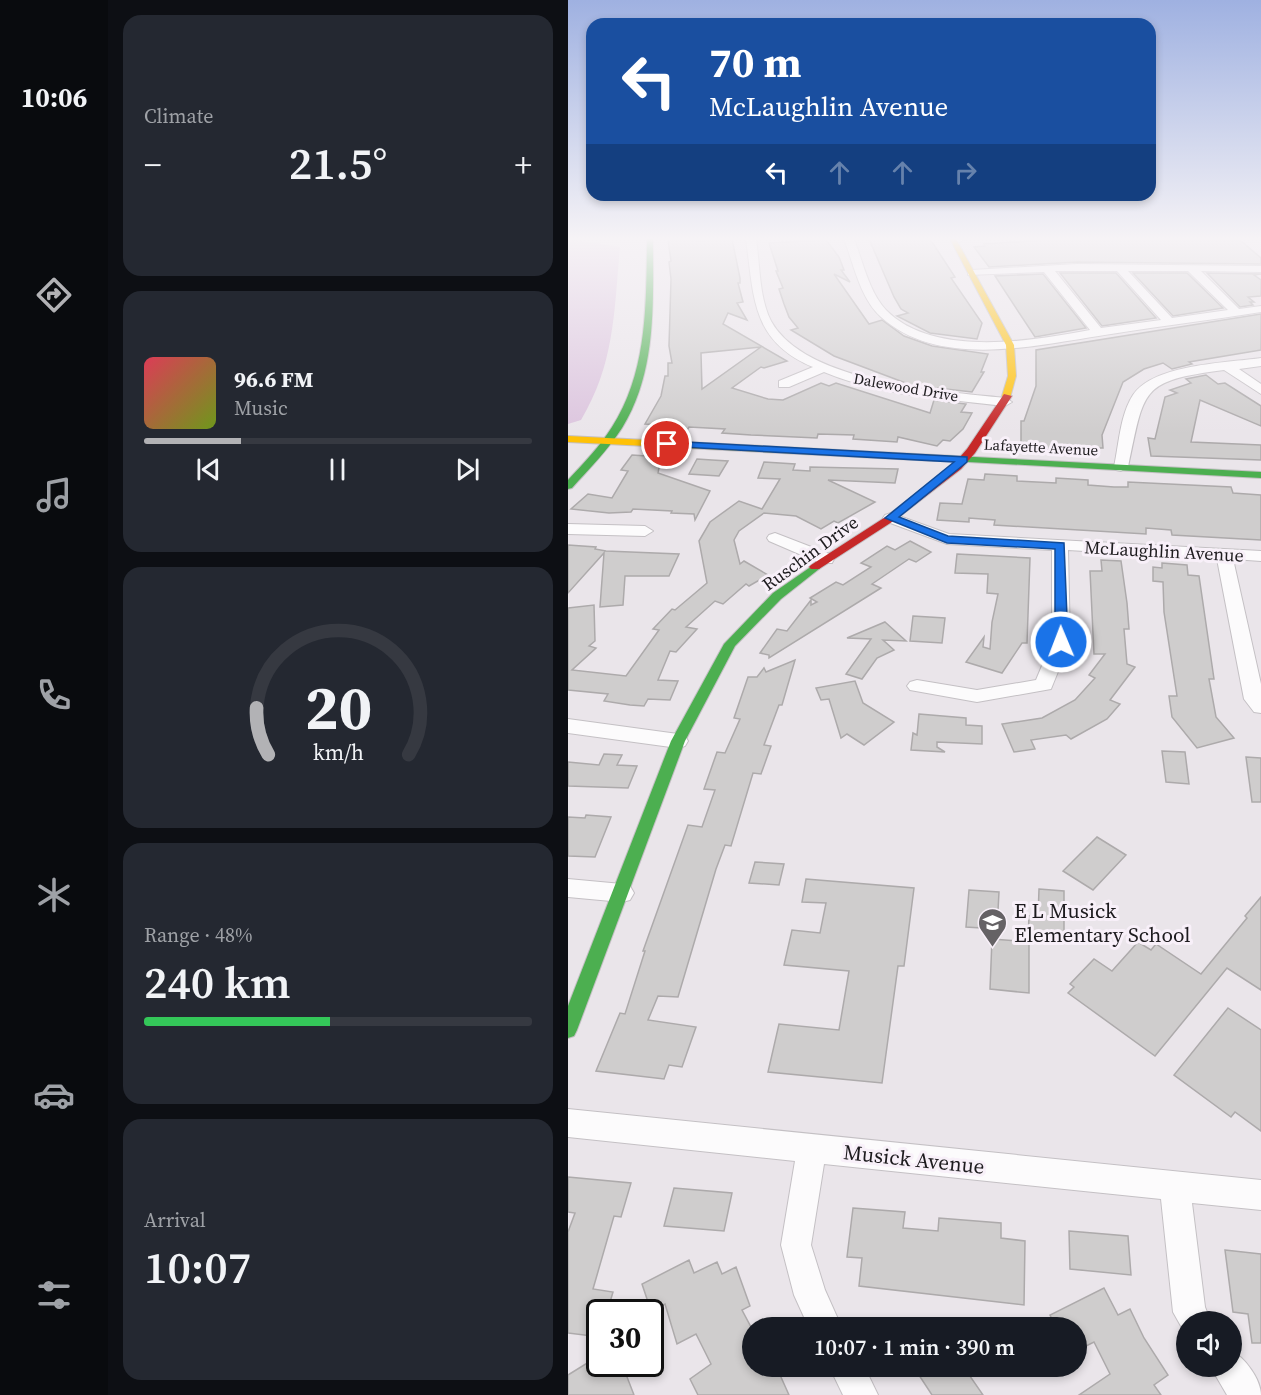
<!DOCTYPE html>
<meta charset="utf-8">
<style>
body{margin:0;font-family:"Source Serif 4",serif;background:#242831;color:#f1f3f6;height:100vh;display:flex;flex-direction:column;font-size:22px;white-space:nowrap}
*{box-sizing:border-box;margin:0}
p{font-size:20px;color:#9ea1a6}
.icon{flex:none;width:33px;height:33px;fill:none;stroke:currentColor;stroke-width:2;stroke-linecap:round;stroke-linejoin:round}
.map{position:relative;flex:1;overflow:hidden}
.details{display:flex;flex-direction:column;gap:15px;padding:15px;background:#0d0f14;width:460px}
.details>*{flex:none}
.hud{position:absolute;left:18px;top:18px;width:570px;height:183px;border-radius:18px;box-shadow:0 3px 9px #0003;background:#1a4fa0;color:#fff;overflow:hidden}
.buttons{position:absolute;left:608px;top:1311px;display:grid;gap:12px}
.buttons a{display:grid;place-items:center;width:66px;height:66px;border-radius:50%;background:#171b24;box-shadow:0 3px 9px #0003;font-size:30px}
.speed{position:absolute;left:18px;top:1299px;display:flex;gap:12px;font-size:30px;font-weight:700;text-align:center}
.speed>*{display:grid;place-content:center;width:78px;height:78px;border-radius:50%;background:#171b24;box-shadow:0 3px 9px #0003;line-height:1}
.speed .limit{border:3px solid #111;border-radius:9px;background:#fff;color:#111}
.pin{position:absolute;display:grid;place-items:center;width:51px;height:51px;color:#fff;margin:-26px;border:3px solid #fff;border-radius:50%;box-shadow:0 2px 6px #0007}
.me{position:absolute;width:66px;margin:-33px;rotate:359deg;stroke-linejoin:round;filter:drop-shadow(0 0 4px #0008)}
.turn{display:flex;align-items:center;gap:21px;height:126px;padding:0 24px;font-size:27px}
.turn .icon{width:78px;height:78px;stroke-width:2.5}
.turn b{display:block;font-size:42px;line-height:51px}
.lanes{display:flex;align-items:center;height:57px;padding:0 24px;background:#0003;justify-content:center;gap:30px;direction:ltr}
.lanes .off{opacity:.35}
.big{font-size:45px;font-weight:600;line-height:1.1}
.details .tile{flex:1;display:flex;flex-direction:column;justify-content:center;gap:9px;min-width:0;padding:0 21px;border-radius:18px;background:#242831}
.details .dial{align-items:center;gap:0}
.dial svg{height:156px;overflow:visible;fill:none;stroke:#363941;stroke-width:7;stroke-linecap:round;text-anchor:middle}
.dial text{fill:#f1f3f6;stroke:none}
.song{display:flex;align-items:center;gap:18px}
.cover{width:72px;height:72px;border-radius:9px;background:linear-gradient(135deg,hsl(350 70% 55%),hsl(80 70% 35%))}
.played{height:6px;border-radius:3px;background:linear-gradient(90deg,#b2b2b5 25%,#363941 25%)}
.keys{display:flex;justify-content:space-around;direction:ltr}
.heat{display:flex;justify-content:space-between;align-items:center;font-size:33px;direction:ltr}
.charge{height:9px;border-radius:4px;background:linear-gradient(90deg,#34c759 48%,#363941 0)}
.trip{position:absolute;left:174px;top:1317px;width:345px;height:60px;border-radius:30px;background:#171b24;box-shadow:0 3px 9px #0003;font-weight:600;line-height:60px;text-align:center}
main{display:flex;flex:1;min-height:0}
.tabs{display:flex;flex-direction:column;width:108px;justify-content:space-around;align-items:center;background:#090b0e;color:#9ea1a6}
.tabs .icon{width:42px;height:42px}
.tabs .active{color:#b2b2b5}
.tabs b{font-size:27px;color:#f1f3f6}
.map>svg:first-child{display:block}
</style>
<main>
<nav class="tabs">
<b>10:06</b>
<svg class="icon active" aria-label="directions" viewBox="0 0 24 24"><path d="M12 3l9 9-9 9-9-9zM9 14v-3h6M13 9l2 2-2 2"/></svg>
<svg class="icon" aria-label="music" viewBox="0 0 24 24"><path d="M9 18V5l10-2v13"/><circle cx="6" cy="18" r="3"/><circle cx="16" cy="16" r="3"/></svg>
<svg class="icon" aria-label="phone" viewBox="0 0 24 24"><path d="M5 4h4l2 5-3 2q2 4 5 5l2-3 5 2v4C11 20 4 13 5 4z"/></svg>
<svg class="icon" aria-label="climate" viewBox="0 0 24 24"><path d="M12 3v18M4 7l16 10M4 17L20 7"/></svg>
<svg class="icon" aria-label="car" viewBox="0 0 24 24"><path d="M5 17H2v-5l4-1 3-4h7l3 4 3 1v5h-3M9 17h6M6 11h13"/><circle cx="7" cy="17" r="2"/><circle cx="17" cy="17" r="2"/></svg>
<svg class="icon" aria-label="filters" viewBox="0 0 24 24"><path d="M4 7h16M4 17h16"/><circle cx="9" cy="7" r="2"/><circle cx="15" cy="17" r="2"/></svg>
</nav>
<section class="details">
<div class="tile"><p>Climate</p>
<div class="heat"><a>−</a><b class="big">21.5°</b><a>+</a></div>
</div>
<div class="tile">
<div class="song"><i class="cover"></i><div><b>96.6 FM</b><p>Music</p></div></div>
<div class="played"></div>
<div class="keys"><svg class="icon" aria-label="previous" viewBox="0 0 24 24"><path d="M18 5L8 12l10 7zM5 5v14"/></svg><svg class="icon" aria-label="pause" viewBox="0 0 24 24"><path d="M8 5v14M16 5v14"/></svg><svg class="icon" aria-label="next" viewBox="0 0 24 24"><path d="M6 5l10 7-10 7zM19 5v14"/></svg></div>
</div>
<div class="tile dial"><svg viewBox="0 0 100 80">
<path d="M14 69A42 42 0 1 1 86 69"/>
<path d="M14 69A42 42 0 0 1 8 45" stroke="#b2b2b5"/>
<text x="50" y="56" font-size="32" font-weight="700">20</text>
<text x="50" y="72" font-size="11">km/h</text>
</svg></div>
<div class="tile"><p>Range · 48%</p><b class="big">240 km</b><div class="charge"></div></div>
<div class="tile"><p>Arrival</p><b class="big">10:07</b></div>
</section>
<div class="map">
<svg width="693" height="1395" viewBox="0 0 693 1395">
<rect width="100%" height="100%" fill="#eae5ea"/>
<path fill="#dcc5de" d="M 1,239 L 52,247 C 46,311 47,363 13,420 L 0,424 Z"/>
<g fill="#cfcdcd" stroke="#adaaab" stroke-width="1.5" fill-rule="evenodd">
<path d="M 100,239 L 128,239 L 129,241 L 164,239 L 172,278 L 172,283 L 170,283 L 175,302 L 169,303 L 179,320 L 160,313 L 155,324 L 219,361 L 196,368 L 193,367 L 164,388 L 200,399 L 215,400 L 253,383 L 261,386 L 268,383 L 362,413 L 366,400 L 398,404 L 393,412 L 404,413 L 395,429 L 382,441 L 375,440 L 369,446 L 330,437 L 329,442 L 285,439 L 286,435 L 250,434 L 249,438 L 183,435 L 154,433 L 157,429 L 121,427 L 118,432 L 89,430 L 92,425 L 77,424 L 93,396 L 97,376 L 100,376 L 100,363 L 104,363 L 101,346 L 103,279 L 101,262 L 103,261 ZM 193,347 L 134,389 L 133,353 Z"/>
<polygon points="301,239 362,239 387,277 383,278 414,323 409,339 362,333 329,316 340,313 333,309 326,297"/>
<polygon points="494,239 672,240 693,258 693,264 509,262 421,267 406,247 417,246 416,244"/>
<polygon points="258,240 271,257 276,270 273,270 282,282 266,274 301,324 314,320 336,336 364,346 420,354 413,372 416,372 404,392 343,385 266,356 223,330 230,328 221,317 216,304 211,289 215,288 208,271 210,271 201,243"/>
<polygon points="492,273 548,273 588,318 534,326"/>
<polygon points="565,273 619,273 655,308 605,316"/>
<polygon points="639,273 693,274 686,275 693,280 693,296 680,297 686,302 682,302 685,305 672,307"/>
<polygon points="475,274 518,328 467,337 427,276"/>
<polygon points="693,314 693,350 621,362 624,364 604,369 595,363 576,369 555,382 534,435 535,448 519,448 519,452 453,449 453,421 456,421 468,386 468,350"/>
<polygon points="638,375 650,384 657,383 693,406 693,426 632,400 623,442 693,445 693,460 583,456 580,438 587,439 597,397 609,393 602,390 623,383 618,379"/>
<polygon points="64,455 93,457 90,462 92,462 90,473 142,491 127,520 126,514 103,513 104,511 65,509 63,512 41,513 3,509 20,494 44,498 60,471 53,470"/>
<polygon points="129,459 144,460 160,461 151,476 121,474"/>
<polygon points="196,462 227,464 225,470 242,471 242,467 330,469 327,483 260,480 307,502 270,523 266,521 253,529 228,516 196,513 171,531 166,540 172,564 176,561 200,575 181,586 178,584 155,604 147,601 118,627 129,629 108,652 102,651 90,680 110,681 102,700 80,699 76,706 62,705 36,701 40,694 0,690 0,608 26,605 27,641 21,646 28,648 4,670 58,676 91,630 85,629 104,609 107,610 139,583 131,541 142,522 171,501 194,509 212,479 190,478"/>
<polygon points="417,474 449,476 449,481 488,483 488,478 520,480 520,485 546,487 560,487 560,482 663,487 665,493 693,495 693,540 604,535 603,530 578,528 578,534 426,525 427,520 401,518 401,522 369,520 372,503 394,504 400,479 416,480"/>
<polygon points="342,541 363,552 348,562 341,559 304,584 313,588 201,658 201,655 192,653 209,629 219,631 243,600 243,605 249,602 242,598 268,582 275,585 303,567 293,563 319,546 327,550"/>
<polygon points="0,545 28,547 27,549 38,551 111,554 101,576 57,576 55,605 32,607 36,553 0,593"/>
<polygon points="389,554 462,558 459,643 454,643 434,673 398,662 416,637 415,647 422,649 424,622 430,594 419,593 420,574 387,573"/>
<polygon points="533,560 553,561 559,603 561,629 556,629 559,664 567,667 542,700 552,704 539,719 503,739 498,735 463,740 467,749 446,752 434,724 474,718 507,700 527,678 521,675 537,654 526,654 522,571 534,571"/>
<polygon points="594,563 619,565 620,575 631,576 646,679 641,679 648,717 666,738 629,748 604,717 601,696 609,696 596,612 595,582 585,581 585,567 594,568"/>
<polygon points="345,616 377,618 374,643 342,641"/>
<polygon points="317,622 338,641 315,640 326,650 309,658 294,679 278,674 303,639 279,638"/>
<polygon points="227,660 214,705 211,705 196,745 203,746 193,774 185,773 163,846 157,845 148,869 110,997 90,996 80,1020 128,1027 114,1067 101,1065 96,1079 28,1071 52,1013 57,1014 77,951 75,951 120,825 134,827 147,790 136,789 149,752 157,753 172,719 166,718 180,677 189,677 196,668 198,672"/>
<polygon points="287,681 295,703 326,722 296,745 279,734 273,738 261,699 253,700 248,688"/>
<polygon points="351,714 398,718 398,725 414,726 414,744 369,742 369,747 377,752 343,750 345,733 349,735"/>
<polygon points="594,751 617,752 621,784 598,782"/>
<polygon points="36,754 54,755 49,765 69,766 60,788 0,786 0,762 31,765"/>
<polygon points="678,757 693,758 693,802 684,802"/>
<polygon points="18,815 43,817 27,857 0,856 0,817 17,818"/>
<polygon points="529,837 558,855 525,890 495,871"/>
<polygon points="187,862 216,864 211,885 181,883"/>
<polygon points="238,879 346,888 336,966 330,966 314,1083 200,1072 211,1024 271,1030 281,971 216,965 224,930 252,933 258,903 234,902"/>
<polygon points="471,889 496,891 496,943 460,939 461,916 470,917"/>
<polygon points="401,890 431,892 429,929 398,927"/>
<polygon points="693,897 693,990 659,968 587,1056 500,993 506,987 502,984 526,959 544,971 570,942 583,950 588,944 633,974 679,918 677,916"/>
<polygon points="424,939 461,942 461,993 422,989"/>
<polygon points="660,1008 693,1030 693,1131 667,1112 663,1117 606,1075"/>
<polygon points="0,1177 63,1183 53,1217 46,1216 25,1289 45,1292 39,1312 32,1312 32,1337 0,1333 0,1232 7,1213 0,1212"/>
<polygon points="106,1188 164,1193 156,1231 96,1226"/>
<polygon points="285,1208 337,1212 335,1228 370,1231 371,1218 433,1223 433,1238 457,1241 456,1305 291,1286 294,1258 279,1257"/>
<polygon points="501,1231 560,1236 563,1275 502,1269"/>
<polygon points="657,1250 693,1254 693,1343 684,1343 680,1314 665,1312"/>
<polygon points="121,1260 126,1273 149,1262 154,1274 168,1267 182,1306 174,1310 184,1329 184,1366 208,1366 221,1395 130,1395 122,1379 143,1364 128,1334 109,1344 97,1304 83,1311 74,1284"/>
<polygon points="536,1288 550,1315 562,1309 576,1338 600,1375 586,1385 593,1395 511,1395 542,1374 526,1342 508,1351 508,1328 488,1328 482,1315"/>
<polygon points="32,1355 32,1364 54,1364 66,1395 0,1395 0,1375"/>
<polygon points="345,1366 395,1366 415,1395 364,1395"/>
</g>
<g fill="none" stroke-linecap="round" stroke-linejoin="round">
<defs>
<g id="street">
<path d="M 178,239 L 188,239 C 192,264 191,298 203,321 C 237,383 373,391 437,398 L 444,402 L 437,406 C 377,399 313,396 256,372 L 221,387 L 211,387 L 211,381 L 245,367 C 183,341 186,297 178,239 Z"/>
<path d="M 276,239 L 286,239 C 295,262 301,292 318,310 C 365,358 464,341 522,330 L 476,272 L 400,275 L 400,271 L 404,270 L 509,264 L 693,266 L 693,272 L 633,271 L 671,309 L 693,306 L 693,312 C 643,320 593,326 543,334 C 473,344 373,371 313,317 C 292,298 286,265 276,239 ZM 487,271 L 549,271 L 593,320 L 533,328 ZM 560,271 L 620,271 L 660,310 L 604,318 Z"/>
<polygon points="380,239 397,239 392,242"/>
<path d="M 693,358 L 693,366 L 671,369 L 693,384 L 693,394 L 656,370 C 571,381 577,389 560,467 L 553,471 L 548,470 L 546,467 C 551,444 552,415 565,395 C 586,364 658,363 693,358 Z"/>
<polygon points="323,513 381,534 693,551 693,561 665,559 693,684 693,713 686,712 676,699 649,559 500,550 502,642 483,689 409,702 342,690 339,686 342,682 349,680 409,690 468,680 484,642 484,550 379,544 317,521 315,518 317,515"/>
<polygon points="0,524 77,526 85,531 77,536 0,534"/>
<polygon points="207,533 264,555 266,559 264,563 252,563 201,541 199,538 201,535"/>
<polygon points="0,719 110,734 117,736 120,741 117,746 110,748 0,733"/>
<polygon points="0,879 54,884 62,886 66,893 62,900 54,902 0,897"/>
<polygon points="0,1109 693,1180 693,1210 624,1203 637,1307 643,1322 618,1322 618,1335 605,1312 593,1199 256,1164 243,1245 257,1290 274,1328 241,1328 226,1295 213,1245 227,1161 0,1137"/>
<path d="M 663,1351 C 677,1357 693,1380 693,1395 L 659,1395 L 642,1366 L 663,1366 Z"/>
<polygon points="261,1366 296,1366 310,1395 275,1395"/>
</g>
<g id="fast">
<path d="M 79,239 L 85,239 C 85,304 89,371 54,428 C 40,450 21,469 4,488 L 0,489 L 0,480 C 16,463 32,446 44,427 C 80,371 78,303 79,239 Z"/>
<polygon points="368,455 693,472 693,478 364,460 363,458"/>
<polygon points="247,564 251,565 253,567 251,569 213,599 167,646 117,741 9,1030 6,1036 0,1038 0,1006 103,741 156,644 205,593"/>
</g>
<g id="slow">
<polygon points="382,239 388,239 446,345 448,376 442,398 434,396 440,376 438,345"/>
<polygon points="0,436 368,455 373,458 368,461 0,442"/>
</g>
<polygon id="jam" points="436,394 444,396 407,453 393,469 327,520 251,569 243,569 241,567 243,565 319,516 385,465 399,449"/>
</defs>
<use href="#street" stroke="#c4c0c4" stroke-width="2"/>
<use href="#fast" stroke="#c4c0c4" stroke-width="2"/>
<use href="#slow" stroke="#c4c0c4" stroke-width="2"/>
<use href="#jam" stroke="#c4c0c4" stroke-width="2"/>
<use href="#street" fill="#fcfbfc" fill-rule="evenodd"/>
<use href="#fast" fill="#4caf50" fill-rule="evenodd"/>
<use href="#slow" fill="#ffc107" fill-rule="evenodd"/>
<use href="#jam" fill="#c62828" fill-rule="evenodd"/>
</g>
<linearGradient id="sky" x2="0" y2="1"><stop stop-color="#9fb1e1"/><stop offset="0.55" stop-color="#f6f3f6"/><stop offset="1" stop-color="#f6f3f6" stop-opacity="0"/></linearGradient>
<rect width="693" height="434" fill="url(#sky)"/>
<polygon fill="#1a73e8" stroke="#114b97" stroke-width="1.5" points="99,441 399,457 399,462 331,517 380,536 496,543 500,642 493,646 487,642 487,549 379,543 317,518 386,462 95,446 94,444"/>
<defs>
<symbol id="school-pin" viewBox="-11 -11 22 30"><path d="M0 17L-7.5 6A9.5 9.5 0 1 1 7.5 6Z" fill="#656265" stroke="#f8f0f9"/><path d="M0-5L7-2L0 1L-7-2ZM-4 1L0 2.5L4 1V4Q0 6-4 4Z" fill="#fff"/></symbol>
</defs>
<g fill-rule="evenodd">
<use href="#school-pin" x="408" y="906" width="33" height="45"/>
</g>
<g text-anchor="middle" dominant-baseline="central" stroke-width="6" stroke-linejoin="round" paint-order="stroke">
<g font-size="15" fill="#1d1b1e" stroke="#f8f0f9">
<text transform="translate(338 387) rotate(10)">Dalewood Drive</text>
<text transform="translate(473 447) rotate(3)">Lafayette Avenue</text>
</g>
<g font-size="18" fill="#1d1b1e" stroke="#f8f0f9">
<text transform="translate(596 551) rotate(3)">McLaughlin Avenue</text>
<text transform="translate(242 553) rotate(-36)">Ruschin Drive</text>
</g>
<g font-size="21" fill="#1d1b1e" stroke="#f8f0f9" text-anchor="start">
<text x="446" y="910">E L Musick<tspan x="446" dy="24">Elementary School</tspan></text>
</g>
<g font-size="21" fill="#1d1b1e" stroke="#f8f0f9">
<text transform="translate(346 1159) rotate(6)">Musick Avenue</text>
</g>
</g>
</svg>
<div class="buttons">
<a><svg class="icon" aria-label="sound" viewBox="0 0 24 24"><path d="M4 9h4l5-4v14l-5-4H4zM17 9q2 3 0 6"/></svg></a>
</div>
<div class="speed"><div class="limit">30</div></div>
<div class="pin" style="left:99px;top:444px;background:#d93025"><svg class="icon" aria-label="arrive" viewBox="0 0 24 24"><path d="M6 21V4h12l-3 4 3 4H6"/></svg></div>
<svg class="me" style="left:493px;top:642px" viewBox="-20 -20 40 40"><circle r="17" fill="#1a73e8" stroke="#fff" stroke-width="3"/><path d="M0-11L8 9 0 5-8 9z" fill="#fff"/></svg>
<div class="trip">10:07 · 1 min · 390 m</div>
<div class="hud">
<div class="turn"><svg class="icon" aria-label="left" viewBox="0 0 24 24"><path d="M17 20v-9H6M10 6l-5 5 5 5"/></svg><div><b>70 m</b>McLaughlin Avenue</div></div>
<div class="lanes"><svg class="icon" aria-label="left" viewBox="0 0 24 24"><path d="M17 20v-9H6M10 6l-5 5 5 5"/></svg><svg class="icon off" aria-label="ahead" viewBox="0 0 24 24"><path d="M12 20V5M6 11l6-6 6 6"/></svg><svg class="icon off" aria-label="ahead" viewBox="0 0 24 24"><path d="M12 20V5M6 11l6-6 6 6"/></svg><svg class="icon off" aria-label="right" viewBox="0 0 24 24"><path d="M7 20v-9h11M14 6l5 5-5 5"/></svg></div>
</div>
</div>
</main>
